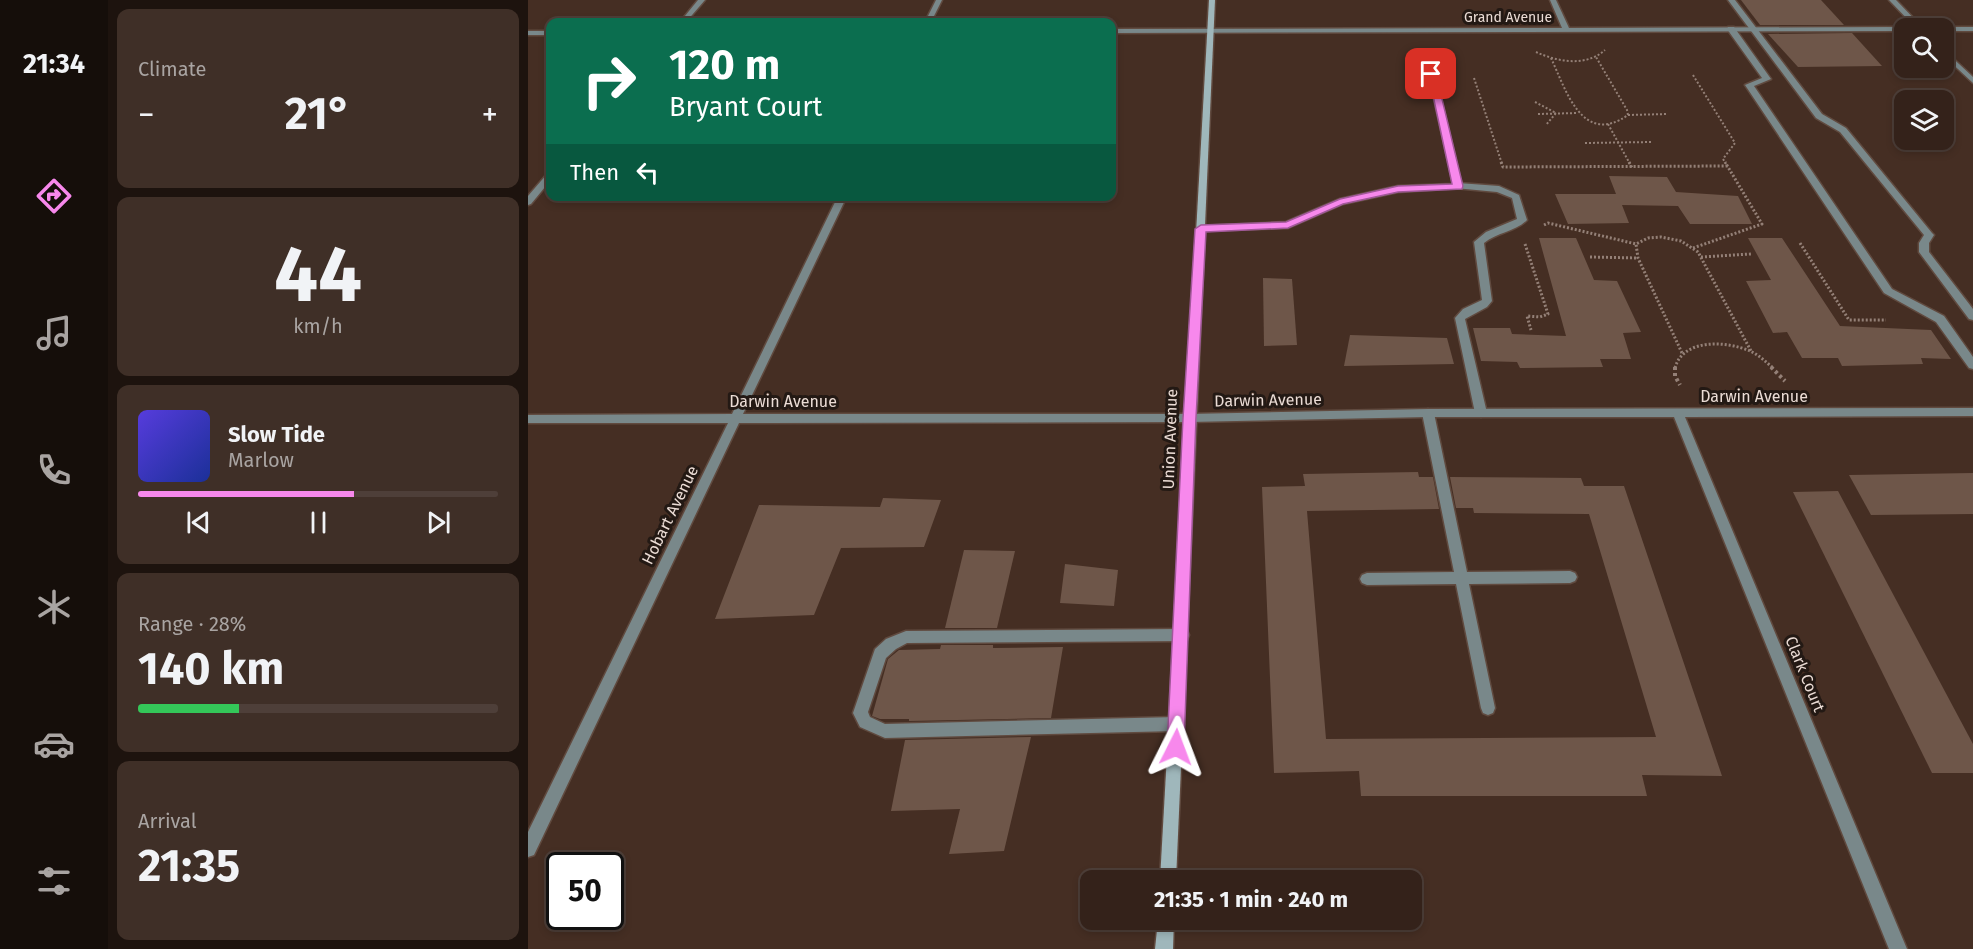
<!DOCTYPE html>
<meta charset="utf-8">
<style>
body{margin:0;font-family:"Fira Sans",sans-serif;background:#3f2f27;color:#f1f3f6;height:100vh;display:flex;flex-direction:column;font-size:22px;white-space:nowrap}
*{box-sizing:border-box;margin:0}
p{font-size:20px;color:#a9a4a2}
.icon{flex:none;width:33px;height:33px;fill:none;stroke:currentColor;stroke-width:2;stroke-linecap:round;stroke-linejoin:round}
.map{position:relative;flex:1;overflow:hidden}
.sheet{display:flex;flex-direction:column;gap:9px;padding:9px;background:#1d130e;width:420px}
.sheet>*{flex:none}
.top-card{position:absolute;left:18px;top:18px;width:570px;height:183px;border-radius:12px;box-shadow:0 3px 9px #0003,0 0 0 2px #4e3f39;background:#0b6e4f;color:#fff;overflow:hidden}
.controls{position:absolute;left:1366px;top:18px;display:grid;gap:12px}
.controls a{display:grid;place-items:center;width:60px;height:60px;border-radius:12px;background:#34221a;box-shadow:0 3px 9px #0003,0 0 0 2px #4e3f39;font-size:30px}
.speed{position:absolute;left:18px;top:852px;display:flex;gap:12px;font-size:30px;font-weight:700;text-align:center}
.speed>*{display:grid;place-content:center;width:78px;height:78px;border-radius:50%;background:#34221a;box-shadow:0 3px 9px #0003,0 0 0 2px #4e3f39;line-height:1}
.speed .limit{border:3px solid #111;border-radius:9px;background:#fff;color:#111}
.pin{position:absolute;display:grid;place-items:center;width:51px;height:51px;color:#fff;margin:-26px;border-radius:12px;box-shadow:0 3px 9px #0006}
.me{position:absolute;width:66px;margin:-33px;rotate:3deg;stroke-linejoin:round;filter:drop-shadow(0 0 4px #0008)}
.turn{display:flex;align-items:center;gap:21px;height:126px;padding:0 24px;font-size:27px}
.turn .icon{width:78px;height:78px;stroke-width:2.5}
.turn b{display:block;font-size:42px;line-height:51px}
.then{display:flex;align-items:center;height:57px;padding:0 24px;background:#0003;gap:12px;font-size:22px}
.big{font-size:45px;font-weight:700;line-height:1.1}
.sheet .card{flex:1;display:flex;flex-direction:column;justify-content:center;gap:9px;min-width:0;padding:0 21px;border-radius:12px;background:#3f2f27}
.sheet .dial{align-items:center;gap:0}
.dial b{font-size:78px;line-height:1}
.song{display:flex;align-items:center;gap:18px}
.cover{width:72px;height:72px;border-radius:9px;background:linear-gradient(135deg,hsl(250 70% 55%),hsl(230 70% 35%))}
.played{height:6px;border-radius:3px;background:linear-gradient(90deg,#f788ec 60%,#4e3f39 60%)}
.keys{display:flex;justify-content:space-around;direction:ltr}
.heat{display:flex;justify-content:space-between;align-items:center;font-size:33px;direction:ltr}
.charge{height:9px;border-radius:4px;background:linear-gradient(90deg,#34c759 28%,#4e3f39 0)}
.trip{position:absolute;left:552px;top:870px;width:342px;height:60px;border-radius:12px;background:#34221a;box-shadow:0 3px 9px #0003,0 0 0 2px #4e3f39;font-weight:700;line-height:60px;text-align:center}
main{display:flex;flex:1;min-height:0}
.menu{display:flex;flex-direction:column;width:108px;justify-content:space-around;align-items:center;background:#150e0a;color:#a9a4a2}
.menu .icon{width:42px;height:42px}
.menu .on{color:#f788ec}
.menu b{font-size:27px;color:#f1f3f6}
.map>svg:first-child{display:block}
</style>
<main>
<nav class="menu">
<b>21:34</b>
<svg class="icon on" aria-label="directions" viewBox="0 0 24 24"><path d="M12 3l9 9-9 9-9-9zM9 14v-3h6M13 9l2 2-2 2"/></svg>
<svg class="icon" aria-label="music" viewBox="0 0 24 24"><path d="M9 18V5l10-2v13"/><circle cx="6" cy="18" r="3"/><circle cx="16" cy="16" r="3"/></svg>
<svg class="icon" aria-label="phone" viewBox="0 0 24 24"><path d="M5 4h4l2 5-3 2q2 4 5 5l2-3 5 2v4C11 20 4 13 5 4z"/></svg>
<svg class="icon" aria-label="climate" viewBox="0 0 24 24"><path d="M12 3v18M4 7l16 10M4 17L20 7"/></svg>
<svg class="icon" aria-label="car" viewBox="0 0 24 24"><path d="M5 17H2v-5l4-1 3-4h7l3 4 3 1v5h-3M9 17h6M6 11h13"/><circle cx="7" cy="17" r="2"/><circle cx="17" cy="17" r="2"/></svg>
<svg class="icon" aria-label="filters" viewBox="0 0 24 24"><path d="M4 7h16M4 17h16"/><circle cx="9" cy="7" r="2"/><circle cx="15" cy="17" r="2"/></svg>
</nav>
<section class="sheet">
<div class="card"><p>Climate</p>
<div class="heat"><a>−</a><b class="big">21°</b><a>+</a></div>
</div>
<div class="card dial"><b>44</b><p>km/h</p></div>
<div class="card">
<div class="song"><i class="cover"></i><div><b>Slow Tide</b><p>Marlow</p></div></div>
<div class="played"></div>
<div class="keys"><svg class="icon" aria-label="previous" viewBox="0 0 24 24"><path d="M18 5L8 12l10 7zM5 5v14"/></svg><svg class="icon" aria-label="pause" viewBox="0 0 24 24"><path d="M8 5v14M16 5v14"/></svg><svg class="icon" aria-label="next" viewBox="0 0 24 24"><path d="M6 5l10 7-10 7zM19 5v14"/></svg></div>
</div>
<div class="card"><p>Range · 28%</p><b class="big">140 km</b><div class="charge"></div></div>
<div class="card"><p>Arrival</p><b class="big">21:35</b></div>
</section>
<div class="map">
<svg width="1445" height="949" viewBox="0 0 1445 949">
<rect width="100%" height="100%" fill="#452e23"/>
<g fill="#6e5649">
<polygon points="1213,0 1293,0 1316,25 1232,25"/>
<polygon points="1324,33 1354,66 1270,67 1240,34"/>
<polygon points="1081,176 1139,177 1148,192 1210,196 1224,224 1162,224 1150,206 1094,205 1101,223 1040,224 1027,194 1088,194"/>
<polygon points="1011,238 1048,238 1066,280 1089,281 1113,332 1095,333 1103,359 1072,359 1075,367 992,368 989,362 953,361 945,328 982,328 984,334 1038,336"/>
<polygon points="1220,238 1254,238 1312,326 1403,330 1423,359 1393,358 1395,364 1314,366 1310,358 1274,358 1259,332 1245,333 1218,281 1243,280"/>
<polygon points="735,278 764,279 769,345 736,346"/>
<polygon points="822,335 919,338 926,364 816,366"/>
<polygon points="890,472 891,477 905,477 911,509 779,511 798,739 1128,737 1061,514 946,513 945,508 928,508 922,477 1053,478 1056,486 1096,486 1194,776 1114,775 1119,796 833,796 831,771 746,773 734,487 777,486 775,474"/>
<polygon points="1445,473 1445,514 1343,515 1321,475"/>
<polygon points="1310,491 1445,744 1445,773 1404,773 1265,492"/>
<polygon points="355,498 413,500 396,547 313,548 286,615 187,619 231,505 352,507"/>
<polygon points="436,550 487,551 469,628 417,628"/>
<polygon points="537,564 590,570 586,606 532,603"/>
<polygon points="413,645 465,645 465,648 535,647 523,718 381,721 381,719 352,719 344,716 360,659 371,650 412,649"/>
<polygon points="503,737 476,851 421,854 432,809 363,811 377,740"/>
</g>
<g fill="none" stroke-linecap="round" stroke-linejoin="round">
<defs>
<g id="lane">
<polygon points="1200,0 1207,0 1294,114 1318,128 1404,233 1406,235 1401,243 1401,252 1445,309 1445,320 1441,319 1391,252 1391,243 1396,235 1312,132 1288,118"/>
<polygon points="1200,27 1206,27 1243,79 1226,86 1364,289 1416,316 1445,357 1445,369 1441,368 1408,322 1356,293 1217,85 1234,78 1199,29"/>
<path d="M 930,183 L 971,186 L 991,195 L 999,220 C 987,232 969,232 956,243 L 964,301 L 959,307 L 937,319 L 959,413 L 953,417 L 947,413 L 927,318 L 935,309 L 954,300 L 946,242 L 958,232 L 989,219 L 984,198 L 969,192 L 927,188 L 926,186 Z"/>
<polygon points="900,409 906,413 939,572 1042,571 1047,573 1049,577 1047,581 1042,583 941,584 967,708 965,713 960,715 955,713 953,708 928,584 839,585 834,583 832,579 834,575 839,573 926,572 894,413"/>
<polygon points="654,629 659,630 661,635 659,640 654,641 379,643 368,649 358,658 340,712 342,717 357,724 649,717 654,719 656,724 654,729 649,731 357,738 332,727 325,713 347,649 358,639 378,631"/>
</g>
<g id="street">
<polygon points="170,0 177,0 158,22 152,22"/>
<polygon points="408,0 414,0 403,22 397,22"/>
<polygon points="1022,0 1028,0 1041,28 1377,27 1380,28 1377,28 1377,31 584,33 584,29 1034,28"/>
<polygon points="1361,0 1368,0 1395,28 1388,28"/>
<polygon points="1416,27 1445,27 1445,31 1416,31 1416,28 1413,28"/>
<rect x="0" y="31" width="22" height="4"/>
<polygon points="1416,50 1445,77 1445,83 1416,56"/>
<polygon points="900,72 907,74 934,186 933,188 870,192 815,204 760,228 670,231 670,227 673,226 758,222 812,199 870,186 925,184"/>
<polygon points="22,173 22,181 3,204 0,205 0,196 19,174"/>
<polygon points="310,196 319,196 215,414 661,414 900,409 1445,408 1445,416 1157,417 1379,949 1361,949 1146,417 900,417 661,422 211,423 6,855 0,857 0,832 200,423 0,423 0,415 204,414"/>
</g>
<g id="secondary">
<polygon points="681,0 687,0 648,880 632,880"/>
<polygon points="630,920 646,920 645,949 627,949"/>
</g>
</defs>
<use href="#lane" stroke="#604a3f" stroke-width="3"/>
<use href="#street" stroke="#604a3f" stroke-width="3"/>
<use href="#secondary" stroke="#604a3f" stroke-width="3"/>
<g stroke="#948077" stroke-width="2" stroke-dasharray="2 2" stroke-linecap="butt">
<path d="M 1008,52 C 1030,62 1058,67 1077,50"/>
<path d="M 1023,58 C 1038,90 1054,147 1100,115 L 1099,110 L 1068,57"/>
<polyline points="1165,75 1207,143 1195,159 1198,164"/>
<polyline points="946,78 974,164"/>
<polyline points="1007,102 1028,113 1018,125"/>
<polyline points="1010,114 1049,113"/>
<polyline points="1100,115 1140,114"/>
<polyline points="1080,124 1102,164"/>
<polyline points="1057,143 1124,142"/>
</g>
<g stroke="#948077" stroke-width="3" stroke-dasharray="2 2" stroke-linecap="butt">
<polyline points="973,162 975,167 1200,166"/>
<polyline points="1101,162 1104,168"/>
<polyline points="1016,225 1020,223 1108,244"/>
<polyline points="1272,243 1321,320 1358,320"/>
<polyline points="997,244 1020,314 1012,317 999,316 1003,330"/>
<polyline points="1165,248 1234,224 1197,162"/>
<polyline points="1062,257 1110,258"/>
<polyline points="1173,257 1223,254"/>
<polyline points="1154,353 1110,258 1108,244 1120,238 1133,237 1153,241 1170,252 1223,351"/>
<path d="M 1147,368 C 1155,338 1199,341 1222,351 C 1231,355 1238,362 1245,368"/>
</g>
<g stroke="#948077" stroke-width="4" stroke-dasharray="3 3" stroke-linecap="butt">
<polyline points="1147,367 1147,376 1152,385"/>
<polyline points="1243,367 1257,381"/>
</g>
<use href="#lane" fill="#79888a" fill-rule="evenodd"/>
<use href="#street" fill="#79888a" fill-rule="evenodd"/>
<use href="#secondary" fill="#9fb7bb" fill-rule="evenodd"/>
</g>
<polygon fill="#f788ec" stroke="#a15899" stroke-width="1.5" points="900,72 908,74 935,186 934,189 870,192 815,204 760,228 678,232 668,418 656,747 654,753 648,755 642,753 639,747 655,418 667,229 673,225 758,222 812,199 870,186 924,184"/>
<g text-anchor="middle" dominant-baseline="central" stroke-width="6" stroke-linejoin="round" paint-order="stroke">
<g font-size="14" fill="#ebdcd5" stroke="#231914">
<text x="980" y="17">Grand Avenue</text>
</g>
<g font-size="16" fill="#ebdcd5" stroke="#231914">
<text x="1226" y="396">Darwin Avenue</text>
<text transform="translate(740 400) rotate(-1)">Darwin Avenue</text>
<text x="255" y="401">Darwin Avenue</text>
<text transform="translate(642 439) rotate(-88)">Union Avenue</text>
<text transform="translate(142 515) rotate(-64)">Hobart Avenue</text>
<text transform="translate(1277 674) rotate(68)">Clark Court</text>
</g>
</g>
</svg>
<div class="controls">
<a><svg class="icon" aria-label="search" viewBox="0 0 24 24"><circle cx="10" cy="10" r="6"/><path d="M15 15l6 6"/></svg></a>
<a><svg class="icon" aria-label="layers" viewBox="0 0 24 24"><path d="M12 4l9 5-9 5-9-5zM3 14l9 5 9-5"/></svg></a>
</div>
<div class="speed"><div class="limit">50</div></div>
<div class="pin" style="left:903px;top:74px;background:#d93025"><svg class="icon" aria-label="arrive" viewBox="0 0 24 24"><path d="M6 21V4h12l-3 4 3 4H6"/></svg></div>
<svg class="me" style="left:648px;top:747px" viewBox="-20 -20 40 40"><path d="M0-17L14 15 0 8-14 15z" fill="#f788ec" stroke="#fff" stroke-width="4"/></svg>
<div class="trip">21:35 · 1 min · 240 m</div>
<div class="top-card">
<div class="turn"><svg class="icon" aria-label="right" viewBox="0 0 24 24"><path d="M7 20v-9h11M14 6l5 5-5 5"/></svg><div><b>120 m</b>Bryant Court</div></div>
<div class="then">Then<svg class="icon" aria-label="left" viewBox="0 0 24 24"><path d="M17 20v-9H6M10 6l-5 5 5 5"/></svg></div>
</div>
</div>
</main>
